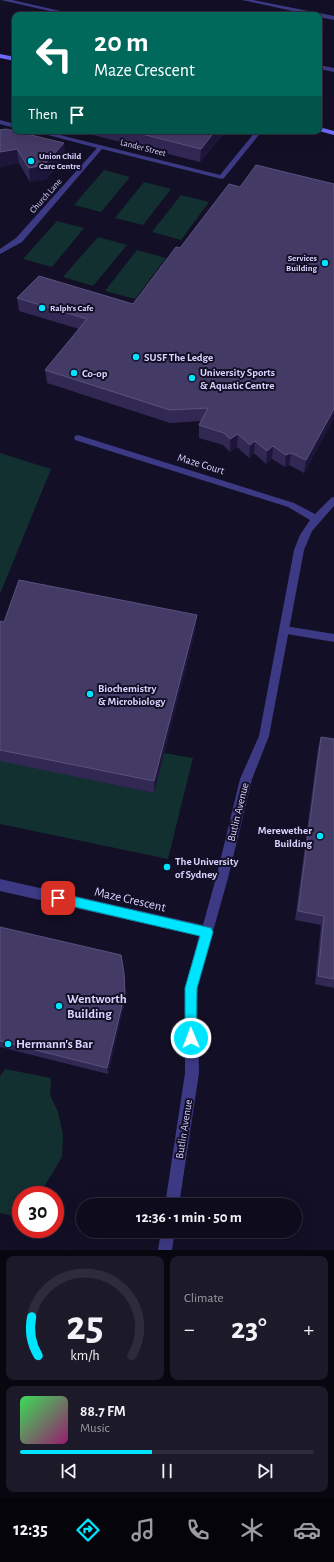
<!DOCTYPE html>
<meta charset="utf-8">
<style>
body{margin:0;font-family:"Alegreya Sans",sans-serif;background:#1c1929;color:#f1f3f6;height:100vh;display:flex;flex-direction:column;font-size:15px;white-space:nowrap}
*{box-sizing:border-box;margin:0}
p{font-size:13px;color:#9b9ba3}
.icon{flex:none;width:22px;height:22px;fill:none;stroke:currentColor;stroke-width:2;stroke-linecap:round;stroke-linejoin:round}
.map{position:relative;height:1250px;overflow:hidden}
.details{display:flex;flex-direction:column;gap:6px;padding:6px;background:#08060f;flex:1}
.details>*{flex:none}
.top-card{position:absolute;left:12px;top:12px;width:310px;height:122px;border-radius:8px;box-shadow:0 4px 16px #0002,0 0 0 1px #2e2b3b;background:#00695c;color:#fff;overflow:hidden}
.speed{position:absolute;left:12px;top:1186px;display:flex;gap:8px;font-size:20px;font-weight:700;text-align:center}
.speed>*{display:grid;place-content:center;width:52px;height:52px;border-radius:50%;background:#0e0b1c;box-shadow:0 4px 16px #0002,0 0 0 1px #2e2b3b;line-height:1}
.speed .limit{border:6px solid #d22;background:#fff;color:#111}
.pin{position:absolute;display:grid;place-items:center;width:34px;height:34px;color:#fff;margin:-17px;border-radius:8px;box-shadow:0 2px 6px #0006}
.me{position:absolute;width:44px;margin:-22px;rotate:359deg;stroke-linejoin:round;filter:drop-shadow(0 0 3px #0008)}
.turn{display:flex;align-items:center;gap:14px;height:84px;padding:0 16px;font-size:18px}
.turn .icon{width:52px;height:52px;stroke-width:2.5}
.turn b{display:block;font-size:28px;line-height:34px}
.then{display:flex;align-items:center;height:38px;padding:0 16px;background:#0003;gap:8px;font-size:15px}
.big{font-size:30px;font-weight:600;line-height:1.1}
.details .tile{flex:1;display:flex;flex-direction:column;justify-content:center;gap:6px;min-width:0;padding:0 14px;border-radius:8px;background:#1c1929}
.details .dial{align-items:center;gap:0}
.dial svg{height:104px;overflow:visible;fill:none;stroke:#2e2b3b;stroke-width:7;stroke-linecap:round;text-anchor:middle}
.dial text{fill:#f1f3f6;stroke:none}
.song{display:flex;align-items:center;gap:12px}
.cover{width:48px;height:48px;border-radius:6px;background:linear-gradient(135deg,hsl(130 70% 55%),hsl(320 70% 35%))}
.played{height:4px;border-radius:2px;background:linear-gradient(90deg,#00e5ff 45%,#2e2b3b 45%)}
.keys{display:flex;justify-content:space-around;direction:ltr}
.heat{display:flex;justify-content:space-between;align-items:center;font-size:22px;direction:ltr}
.details .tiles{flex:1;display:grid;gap:6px;grid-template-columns:1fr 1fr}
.tile:last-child{grid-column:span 2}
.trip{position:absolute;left:76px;top:1198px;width:226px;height:40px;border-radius:20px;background:#0e0b1c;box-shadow:0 4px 16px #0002,0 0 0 1px #2e2b3b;font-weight:600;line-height:40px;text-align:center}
.tabs{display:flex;height:64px;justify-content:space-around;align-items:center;background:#06040b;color:#9b9ba3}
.tabs .icon{width:28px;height:28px}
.tabs .selected{color:#00e5ff}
.tabs b{font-size:18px;color:#f1f3f6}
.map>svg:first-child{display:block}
</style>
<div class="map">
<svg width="334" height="1250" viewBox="0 0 334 1250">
<rect width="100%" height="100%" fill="#130f26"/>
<g fill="#12302f">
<polygon points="104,170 130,177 101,212 74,205"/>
<polygon points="144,182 171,189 143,225 115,218"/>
<polygon points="181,195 209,202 181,240 152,232"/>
<polygon points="57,221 84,228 52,267 23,259"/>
<polygon points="98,237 127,245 93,286 63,277"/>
<polygon points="137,250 166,258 135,299 105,291"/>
<polygon points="0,453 51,469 0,594"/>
<polygon points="164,753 193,758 168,859 0,824 0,760 154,793"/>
<polygon points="5,1069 51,1078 50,1095 58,1112 63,1135 62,1157 39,1195 21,1195 21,1213 18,1217 0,1213 0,1076"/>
</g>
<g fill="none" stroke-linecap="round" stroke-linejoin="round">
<g fill="#3d3a85" fill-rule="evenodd">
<polygon points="1,0 12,0 78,15 67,15"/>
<polygon points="319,65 334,68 334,72 319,69"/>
<polygon points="285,626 334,634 334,642 281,633 280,630 281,627"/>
</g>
<g fill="#3d3a85" fill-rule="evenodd">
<polygon points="242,0 253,0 334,16 334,20 319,17 319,15 311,15"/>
<polygon points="0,120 15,124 15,128 0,124"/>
<polygon points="33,131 44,131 220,175 256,131 262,131 224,178 222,179 102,149 22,242 0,254 0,249 16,238 97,148"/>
<polygon points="78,435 294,503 315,514 331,498 334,497 334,506 312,531 304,550 269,736 252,779 228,878 197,988 199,1073 179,1205 165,1205 185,1073 185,988 199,936 0,891 0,879 203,925 216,878 240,779 259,736 294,550 300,535 310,520 288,507 75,440 74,438 75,436"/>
<polygon points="161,1231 175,1231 172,1250 158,1250"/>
</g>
<g fill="#6f6bff" fill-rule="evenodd">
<polygon points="0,54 15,57 15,61 0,58"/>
<polygon points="319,127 334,131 334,135 319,131"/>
</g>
</g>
<g fill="#312854">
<polygon points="0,130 64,143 65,157 46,179 30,182 19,163 0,167"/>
<polygon points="77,131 226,131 200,162"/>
<polygon points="334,184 334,418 304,473 289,465 285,467 272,459 266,464 254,453 249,458 237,447 230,452 223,445 199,438 199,425 201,421 170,423 47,383 45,370 79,329 19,311 17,298 133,304 180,248 240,187"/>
<polygon points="0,621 4,622 196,628 154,793 0,761"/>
<polygon points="321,737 334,739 334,988 315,984 321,925 295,920 318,748"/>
<polygon points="0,927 125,981 125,1001 108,1074 0,1047"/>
</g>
<g fill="#1d163a">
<polygon points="215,131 226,131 200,162 201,149"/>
<polygon points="64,143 65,157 46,179 30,182 29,168"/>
<polygon points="17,149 19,163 0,167 0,152"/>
<polygon points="334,409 334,418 304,473 306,460"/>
<polygon points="238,434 237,447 230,452 230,439"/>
<polygon points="255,441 254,453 249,458 250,445"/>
<polygon points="273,446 272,459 266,464 267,451"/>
<polygon points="291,453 289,465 285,467 286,455"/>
<polygon points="197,615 196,628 154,793 154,781"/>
<polygon points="124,973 125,981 125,1001 108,1074 107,1068"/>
</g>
<g fill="#433a66" stroke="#5a527e">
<polygon points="6,129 64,143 44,165 29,168 17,149 0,152 0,130"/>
<polygon points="130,131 215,131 201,149"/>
<polygon points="256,165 334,184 334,409 306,460 291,453 286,455 273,446 267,451 255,441 250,445 238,434 230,439 224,433 199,425 208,408 170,410 45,370 87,319 17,298 39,276 133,304 176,247 180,248 229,184 240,187"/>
<polygon points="19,580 197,615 154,781 0,750 0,621 4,622"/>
<polygon points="321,737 334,739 334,979 318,976 324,916 298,911"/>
<polygon points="0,927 121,955 124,973 125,993 107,1068 0,1041"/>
</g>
<polygon fill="#00e5ff" stroke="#0095a6" points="58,893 211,928 213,932 197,988 196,1038 195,1042 191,1044 186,1042 185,1038 185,988 200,936 58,903 54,902 52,898 54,894"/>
<g fill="#00e5ff" stroke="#130f26" stroke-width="1.5">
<circle cx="31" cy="161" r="4"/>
<circle cx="325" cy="263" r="4"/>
<circle cx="42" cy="308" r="4"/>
<circle cx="136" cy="357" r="4"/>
<circle cx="74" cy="373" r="4"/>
<circle cx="192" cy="378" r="4"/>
<circle cx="90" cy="694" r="4"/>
<circle cx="320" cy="836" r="4"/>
<circle cx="167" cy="867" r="4"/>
<circle cx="59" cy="1006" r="4"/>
<circle cx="8" cy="1044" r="4"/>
</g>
<g text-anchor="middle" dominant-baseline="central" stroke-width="4" stroke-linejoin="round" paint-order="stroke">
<g font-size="9" fill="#d9d4ff" stroke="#130f26">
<text transform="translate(143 148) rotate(14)">Lander Street</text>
<text transform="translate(46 196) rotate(-48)">Church Lane</text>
</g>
<g font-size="9" font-weight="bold" fill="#d9d4ff" stroke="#130f26" text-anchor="start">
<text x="39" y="156">Union Child<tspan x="39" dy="10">Care Centre</tspan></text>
<text x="317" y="258" text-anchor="end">Services<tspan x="317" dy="10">Building</tspan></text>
<text x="50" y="308">Ralph's Cafe</text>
</g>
<g font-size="11" font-weight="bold" fill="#d9d4ff" stroke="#130f26" text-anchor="start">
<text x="144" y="357">SUSF The Ledge</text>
<text x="200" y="372">University Sports<tspan x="200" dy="13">&amp; Aquatic Centre</tspan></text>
<text x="82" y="373">Co-op</text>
<text x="98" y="688">Biochemistry<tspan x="98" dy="13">&amp; Microbiology</tspan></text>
<text x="312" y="830" text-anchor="end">Merewether<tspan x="312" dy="13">Building</tspan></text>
<text x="175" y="861">The University<tspan x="175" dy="13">of Sydney</tspan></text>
</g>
<g font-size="11" fill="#d9d4ff" stroke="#130f26">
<text transform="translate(201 464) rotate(17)">Maze Court</text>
<text transform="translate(238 812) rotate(-76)">Butlin Avenue</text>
<text transform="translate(184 1129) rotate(-81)">Butlin Avenue</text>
</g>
<g font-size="13" fill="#d9d4ff" stroke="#130f26">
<text transform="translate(130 900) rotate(13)">Maze Crescent</text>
</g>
<g font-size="13" font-weight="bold" fill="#d9d4ff" stroke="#130f26" text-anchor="start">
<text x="67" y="999">Wentworth<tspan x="67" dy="15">Building</tspan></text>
<text x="16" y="1044">Hermann's Bar</text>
</g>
</g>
</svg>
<div class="speed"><div class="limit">30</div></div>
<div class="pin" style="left:58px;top:898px;background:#d93025"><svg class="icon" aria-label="arrive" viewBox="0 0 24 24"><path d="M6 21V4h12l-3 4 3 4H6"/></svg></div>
<svg class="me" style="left:191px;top:1038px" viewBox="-20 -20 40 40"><circle r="17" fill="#00e5ff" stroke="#fff" stroke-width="3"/><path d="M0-11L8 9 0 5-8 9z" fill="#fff"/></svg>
<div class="trip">12:36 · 1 min · 50 m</div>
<div class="top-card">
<div class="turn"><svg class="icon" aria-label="left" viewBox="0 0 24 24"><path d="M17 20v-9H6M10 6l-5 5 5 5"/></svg><div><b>20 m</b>Maze Crescent</div></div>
<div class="then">Then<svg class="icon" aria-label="arrive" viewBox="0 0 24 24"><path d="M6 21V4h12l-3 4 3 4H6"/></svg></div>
</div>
</div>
<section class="details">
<div class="tiles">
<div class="tile dial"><svg viewBox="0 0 100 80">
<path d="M14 69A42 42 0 1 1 86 69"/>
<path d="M14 69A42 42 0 0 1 9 39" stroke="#00e5ff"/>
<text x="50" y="56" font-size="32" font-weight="700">25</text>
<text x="50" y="72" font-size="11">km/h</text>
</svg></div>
<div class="tile"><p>Climate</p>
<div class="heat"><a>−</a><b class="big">23°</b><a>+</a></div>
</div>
<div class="tile">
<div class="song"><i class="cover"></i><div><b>88.7 FM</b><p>Music</p></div></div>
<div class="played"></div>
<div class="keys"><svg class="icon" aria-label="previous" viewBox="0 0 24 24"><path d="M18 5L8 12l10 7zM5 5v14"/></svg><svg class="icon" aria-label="pause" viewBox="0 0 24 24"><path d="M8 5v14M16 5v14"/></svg><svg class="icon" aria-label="next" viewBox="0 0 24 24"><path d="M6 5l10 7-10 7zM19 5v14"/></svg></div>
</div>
</div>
</section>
<nav class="tabs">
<b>12:35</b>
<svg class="icon selected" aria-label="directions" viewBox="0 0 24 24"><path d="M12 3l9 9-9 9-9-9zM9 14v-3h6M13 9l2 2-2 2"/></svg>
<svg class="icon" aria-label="music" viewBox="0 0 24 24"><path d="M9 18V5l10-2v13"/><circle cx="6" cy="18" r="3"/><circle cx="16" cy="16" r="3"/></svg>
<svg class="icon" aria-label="phone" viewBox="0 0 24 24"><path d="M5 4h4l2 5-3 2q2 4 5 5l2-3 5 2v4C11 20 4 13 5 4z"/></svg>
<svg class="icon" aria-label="climate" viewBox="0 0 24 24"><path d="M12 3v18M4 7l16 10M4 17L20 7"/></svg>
<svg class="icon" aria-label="car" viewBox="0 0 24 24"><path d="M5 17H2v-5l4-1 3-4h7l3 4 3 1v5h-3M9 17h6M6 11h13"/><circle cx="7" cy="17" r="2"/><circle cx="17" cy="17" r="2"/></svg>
</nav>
